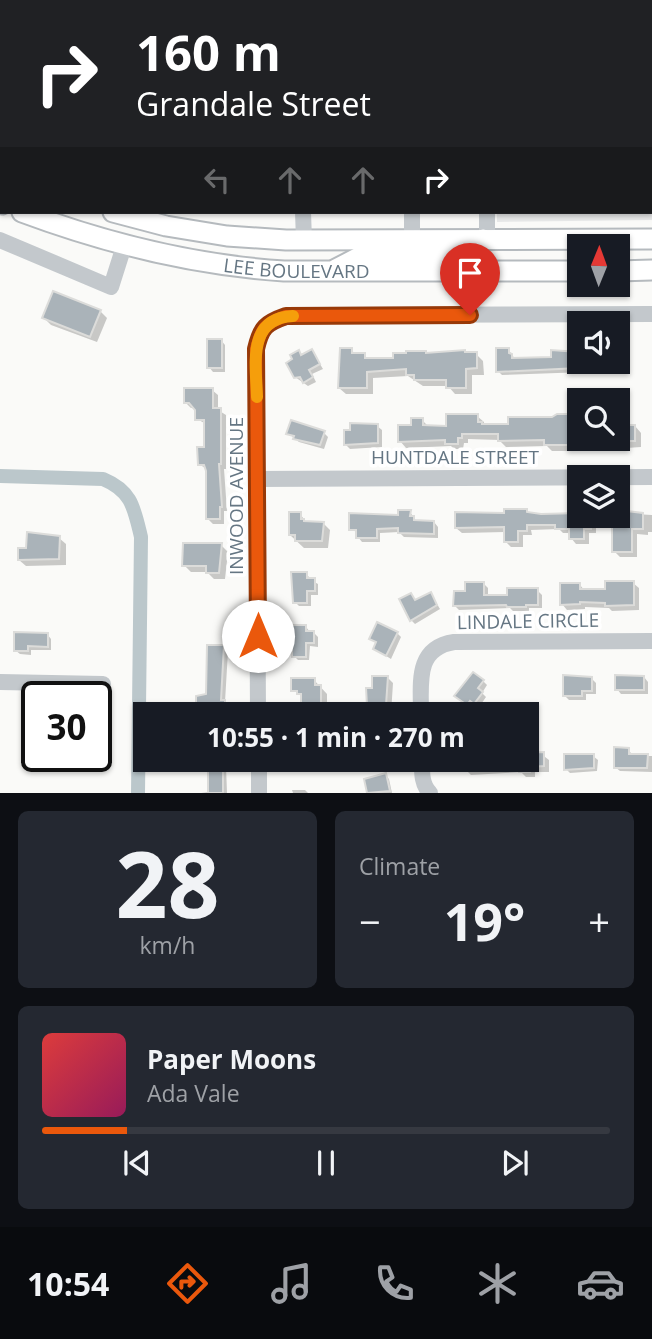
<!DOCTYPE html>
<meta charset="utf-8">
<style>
body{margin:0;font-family:"Open Sans",sans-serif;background:#242831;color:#f1f3f6;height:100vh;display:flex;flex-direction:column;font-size:26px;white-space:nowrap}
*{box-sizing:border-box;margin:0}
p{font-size:23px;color:#9ea1a6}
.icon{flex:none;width:38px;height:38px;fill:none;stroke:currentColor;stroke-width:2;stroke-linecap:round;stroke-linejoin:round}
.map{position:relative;height:793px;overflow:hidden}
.panel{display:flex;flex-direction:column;gap:18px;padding:18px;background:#0d0f14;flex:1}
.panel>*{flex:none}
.top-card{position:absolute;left:0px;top:0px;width:653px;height:214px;box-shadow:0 2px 5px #0004;background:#202124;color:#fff;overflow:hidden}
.needle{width:46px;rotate:1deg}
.controls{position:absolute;left:567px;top:234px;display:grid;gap:14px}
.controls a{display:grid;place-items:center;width:63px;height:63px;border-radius:0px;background:#171b24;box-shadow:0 2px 5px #0004;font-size:35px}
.speed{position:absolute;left:21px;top:681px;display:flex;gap:14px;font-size:35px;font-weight:700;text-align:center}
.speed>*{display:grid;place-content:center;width:91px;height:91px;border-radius:50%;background:#171b24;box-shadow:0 2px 5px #0004;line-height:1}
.speed .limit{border:4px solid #111;border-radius:10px;background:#fff;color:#111}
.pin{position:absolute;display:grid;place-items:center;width:60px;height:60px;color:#fff;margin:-72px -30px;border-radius:50% 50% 50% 0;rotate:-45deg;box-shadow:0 0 7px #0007}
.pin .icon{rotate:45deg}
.me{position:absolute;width:77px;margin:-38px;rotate:0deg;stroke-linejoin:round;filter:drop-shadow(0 0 5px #0008)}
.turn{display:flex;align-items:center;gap:24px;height:147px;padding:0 21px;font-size:32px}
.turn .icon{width:91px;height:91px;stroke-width:2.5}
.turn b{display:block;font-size:49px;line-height:60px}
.lanes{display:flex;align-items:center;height:66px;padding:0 21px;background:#0003;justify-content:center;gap:35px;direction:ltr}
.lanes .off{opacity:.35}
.big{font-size:52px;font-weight:700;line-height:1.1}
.panel .tile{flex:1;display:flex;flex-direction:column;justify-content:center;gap:10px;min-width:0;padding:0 24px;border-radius:10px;background:#242831}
.panel .dial{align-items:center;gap:0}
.dial b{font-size:91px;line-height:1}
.song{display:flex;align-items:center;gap:21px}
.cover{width:84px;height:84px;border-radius:10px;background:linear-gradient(135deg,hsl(0 70% 55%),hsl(330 70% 35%))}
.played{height:7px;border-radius:4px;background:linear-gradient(90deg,#ea580c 15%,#363941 15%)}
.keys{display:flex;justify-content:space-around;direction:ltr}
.heat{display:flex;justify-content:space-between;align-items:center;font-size:38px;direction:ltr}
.panel .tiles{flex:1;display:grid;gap:18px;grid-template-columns:1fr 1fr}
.tile:last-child{grid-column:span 2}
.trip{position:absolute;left:133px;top:702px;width:406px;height:70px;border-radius:0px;background:#171b24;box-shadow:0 2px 5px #0004;font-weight:700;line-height:70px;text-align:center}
.tabs{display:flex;height:112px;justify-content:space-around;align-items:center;background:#090b0e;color:#9ea1a6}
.tabs .icon{width:49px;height:49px}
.tabs .active{color:#ea580c}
.tabs b{font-size:32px;color:#f1f3f6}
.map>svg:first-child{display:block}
</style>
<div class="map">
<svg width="652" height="793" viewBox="0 0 652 793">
<rect width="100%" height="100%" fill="#fafaf8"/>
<polygon fill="#e8e9e9" points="498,0 652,0 652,220 497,222 497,212 651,212 651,2"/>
<g fill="#0003">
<polygon points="322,0 403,0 403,2 324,2"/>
<polygon points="651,34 652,35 652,101 651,101"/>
<polygon points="100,311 107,318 97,342 51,325 44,318"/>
<polygon points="221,340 225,345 225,372 213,372 209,367"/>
<polygon points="508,349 515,359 553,359 553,352 579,353 579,362 586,362 586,372 502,375 498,371"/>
<polygon points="351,350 357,355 364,355 369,360 395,360 427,355 476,354 483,361 484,375 472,375 472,394 455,394 448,386 423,386 408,376 373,378 373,394 346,394 339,388"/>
<polygon points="312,351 323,369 312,374 316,382 308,386 295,377 299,353 302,356"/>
<polygon points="212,390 218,395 218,410 226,415 226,469 224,469 227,511 224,511 224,524 213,524 207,518 208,470 199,464 206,449 206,424 197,419 196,408 191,408 186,403"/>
<polygon points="618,415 622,415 629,422 629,426 635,426 641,433 641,447 612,449 603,440 574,441 574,451 552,451 547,446 506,447 499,440 468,439 468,443 464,443 463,449 454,449 451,446 406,448 400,441 422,420 429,427 447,428 477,416 484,422 484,426 510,426 553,419 557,416 579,416 579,439 618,439"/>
<polygon points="377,426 382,430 382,447 350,449 345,444"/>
<polygon points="288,433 324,433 328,437 324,449 299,442"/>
<polygon points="526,511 529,514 541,516 592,516 596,520 596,533 589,533 589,544 576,544 571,538 571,533 563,533 559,529 531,530 532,535 523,535 523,547 511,547 505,541 505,532 462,533 456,528"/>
<polygon points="410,512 417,522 434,522 438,527 438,538 404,537 399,532 380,533 380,542 362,542 358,537 358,533 351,529 400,517"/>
<polygon points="618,513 652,515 652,532 648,532 648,535 637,534 637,557 620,557 614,551"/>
<polygon points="300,514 307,523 323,523 330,530 328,548 304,548 290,535"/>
<polygon points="59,538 66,544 66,565 26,566 19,560 28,550"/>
<polygon points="221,545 228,552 225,579 214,579 207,572 191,572 184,565"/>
<polygon points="306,573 311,580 318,584 318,595 311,595 311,606 299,606 295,602"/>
<polygon points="633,583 639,588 639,610 612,611 609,608 585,607 585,609 567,610 562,604 580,585 585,591 606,590"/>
<polygon points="484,584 488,588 488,596 508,597 537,590 542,595 542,608 529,608 529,611 513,611 510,608 459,610 455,606"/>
<polygon points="431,594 440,609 415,624 411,620 411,595 416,601"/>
<polygon points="306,627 310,632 314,633 318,637 318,647 310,646 309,660 298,660 294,656"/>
<polygon points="397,633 401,637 391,659 375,649 376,643 372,638"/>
<polygon points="47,634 51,639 51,650 31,650 31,655 20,654 15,650"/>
<polygon points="223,647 228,651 225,702 229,706 229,714 200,714 198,712 208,695"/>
<polygon points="387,677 393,683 391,714 368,714 368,689 374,689"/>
<polygon points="644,677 648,682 648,694 621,694 617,689"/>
<polygon points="592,679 596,683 596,694 586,694 586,700 569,700 565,696"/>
<polygon points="314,680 327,694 327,710 321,710 321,714 303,714 303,697 293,690"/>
<polygon points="483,681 487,685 482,693 486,697 479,707 474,704 472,708 460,700"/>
<polygon points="527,747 532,747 549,760 549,772 535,772 535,777 526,777 521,772 471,775 465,769 465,760 527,760"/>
<polygon points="628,749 633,756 652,756 652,772 620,771 615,767"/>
<polygon points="593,756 598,760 597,771 570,773 566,769"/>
<polygon points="210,760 228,760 228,766 226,766 227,793 201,793 210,792"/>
<polygon points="295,760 320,760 320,763 311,764 311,769 300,769 296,765"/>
<polygon points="374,760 389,760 389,764 378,764"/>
<polygon points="385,775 389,779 392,793 369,793 366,780"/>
<polygon points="292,790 305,790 308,793 293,793"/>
</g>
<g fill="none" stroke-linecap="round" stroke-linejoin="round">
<path stroke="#bbc7cb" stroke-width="14" d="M 0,476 L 103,479 C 132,491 134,508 141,537 L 138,793"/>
</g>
<g fill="#aab3b9" stroke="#dcdcda" stroke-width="2">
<polygon points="53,291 101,310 90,337 42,318"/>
<rect x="207" y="339" width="15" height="29"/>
<polygon points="340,348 352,348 352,353 365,353 365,358 393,358 393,353 406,353 406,351 426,351 426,353 465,350 465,352 477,352 477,368 466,369 466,388 446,388 446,380 414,380 414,375 406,375 406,369 367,372 367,388 338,388"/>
<polygon points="496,348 509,348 509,353 512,354 512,358 551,357 551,350 579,352 579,368 496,372"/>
<polygon points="312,349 320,364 309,370 313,377 303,383 300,377 294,378 286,363 292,359 290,355 299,350 301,355"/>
<polygon points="184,388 213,388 213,408 221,408 221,464 219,464 222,507 220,507 220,519 206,519 206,471 204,465 198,465 197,447 204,447 204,420 195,420 195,410 189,403 184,403"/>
<polygon points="446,414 478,414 478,422 482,422 482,424 508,424 508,417 552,417 557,414 579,414 579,435 568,435 568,445 544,445 544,440 498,441 498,434 462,434 462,438 458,438 458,444 445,444 445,440 398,442 398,425 411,425 411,418 423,418 423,425 446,426"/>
<polygon points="291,420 325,431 320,445 293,439 294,436 286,434"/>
<polygon points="350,423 378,424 378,443 344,445 344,430 350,430"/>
<rect x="618" y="425" width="17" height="16"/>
<polygon points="504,509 527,509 527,512 541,514 579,513 579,516 591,516 591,529 584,529 584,539 569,539 569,529 555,529 555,525 527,525 527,531 518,531 518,542 504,542 504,527 455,528 455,512 504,513"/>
<polygon points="398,510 411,510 410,516 414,516 414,520 434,521 434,534 398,533 398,528 377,529 377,538 356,538 356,530 349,530 349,513 398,515"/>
<polygon points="618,510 643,513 643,529 632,529 632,552 612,552 612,516 618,516"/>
<polygon points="289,512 301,512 301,519 304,519 304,521 324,522 322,541 295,541 295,535 289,535"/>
<polygon points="27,532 60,536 59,559 18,560 18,548 26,548"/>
<polygon points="183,543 222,543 219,573 206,573 206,566 182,566"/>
<polygon points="291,572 307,572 307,578 315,578 315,591 307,591 307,603 293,603"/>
<polygon points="605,581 634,581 634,605 605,606 605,603 580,602 580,604 560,605 560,583 580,583 580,589 605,589"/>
<polygon points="465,582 484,582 484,595 507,595 507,588 538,588 538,605 526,605 526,607 507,607 506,605 453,606 454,591 465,591"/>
<polygon points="431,592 437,605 410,621 399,599 411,593 415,600"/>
<polygon points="377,622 398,632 386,656 373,649 376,642 369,639"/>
<polygon points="291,625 306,625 306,631 314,631 314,643 306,643 306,657 292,657"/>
<polygon points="14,632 48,633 48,647 28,646 28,651 14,651"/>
<polygon points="207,645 224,645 221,700 225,700 225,714 196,712 196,696 206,694"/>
<polygon points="473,672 484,680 478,688 483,692 474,704 470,701 467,705 454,696"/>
<polygon points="563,675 592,677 592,691 582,691 582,696 563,696"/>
<polygon points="615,675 644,676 644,690 615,690"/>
<polygon points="372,676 388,676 386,705 367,706 366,688 372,688"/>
<polygon points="291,678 315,678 315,685 321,685 321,703 315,703 315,714 301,714 301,694 297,694 297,691 291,691"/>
<polygon points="614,747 629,748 629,754 648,754 647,768 614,768"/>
<polygon points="544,752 544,766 530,767 530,772 519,772 518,760 527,760 527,753"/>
<polygon points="564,754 594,754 594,768 564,770"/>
<rect x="208" y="760" width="15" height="33"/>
<rect x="464" y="760" width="21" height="10"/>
<polygon points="386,773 390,791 367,793 364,779"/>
</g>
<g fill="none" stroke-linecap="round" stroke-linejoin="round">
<defs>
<g id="major">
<polyline points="0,170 2,171"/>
<polyline points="0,203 2,204"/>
<path id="s1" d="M 22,212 C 108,244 192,265 284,271 L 579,271"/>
<polyline points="113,212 166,226 227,236 286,240 652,239"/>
<polyline points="336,269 361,256 467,254 483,239"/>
<polyline points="618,271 652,270"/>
</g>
</defs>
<use href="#major" stroke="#b5babe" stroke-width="23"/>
<g stroke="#c3c8cc" stroke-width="16">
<polyline points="118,0 119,2"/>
<polyline points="406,0 406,2"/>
<polyline points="487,0 487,2"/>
<polyline points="632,0 652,1"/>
<polyline points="450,2 450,0"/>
<polyline points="570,2 632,2"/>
<polyline points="0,107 0,109"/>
<polyline points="651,113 652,113"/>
<polyline points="651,155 652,155"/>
<polyline points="303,212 304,240"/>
<polyline points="412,212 412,239"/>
<polyline points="487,212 487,239"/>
<polyline points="0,240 111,287 124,246"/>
<polyline points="257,479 652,477"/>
<polyline points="0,682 103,684"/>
<path d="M 258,714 L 256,349 C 264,313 288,316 319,315 L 652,314"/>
<path d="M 421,714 C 421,683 415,648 454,642 L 652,641"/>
<polyline points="259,760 259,793"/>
<path d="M 422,760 C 422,771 421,784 430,793"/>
</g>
<use href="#major" stroke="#fff" stroke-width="19"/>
</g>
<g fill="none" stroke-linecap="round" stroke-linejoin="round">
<defs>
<path id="route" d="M 258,636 L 256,349 C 261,327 266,323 286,316 L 470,315"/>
</defs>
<use href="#route" stroke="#983908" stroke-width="18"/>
<use href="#route" stroke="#ea580c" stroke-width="12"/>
<path stroke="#f59e0b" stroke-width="12" d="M 257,397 C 256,364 247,318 293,316"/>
</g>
<g text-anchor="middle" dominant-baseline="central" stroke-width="7" stroke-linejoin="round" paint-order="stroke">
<g font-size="19" fill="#657683" stroke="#fff">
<text stroke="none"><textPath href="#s1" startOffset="282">LEE BOULEVARD</textPath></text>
<text x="455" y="457">HUNTDALE STREET</text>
<text transform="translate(236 496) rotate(-90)">INWOOD AVENUE</text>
<text transform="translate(528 621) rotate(-1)">LINDALE CIRCLE</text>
</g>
</g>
</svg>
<div class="controls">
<a><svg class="needle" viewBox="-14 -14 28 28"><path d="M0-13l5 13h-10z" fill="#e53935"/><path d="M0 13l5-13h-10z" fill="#9ea1a6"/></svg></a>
<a><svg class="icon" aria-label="sound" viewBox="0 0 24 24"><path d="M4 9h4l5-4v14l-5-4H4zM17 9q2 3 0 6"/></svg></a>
<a><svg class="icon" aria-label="search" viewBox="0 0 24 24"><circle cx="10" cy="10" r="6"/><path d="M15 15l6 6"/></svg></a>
<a><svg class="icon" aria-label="layers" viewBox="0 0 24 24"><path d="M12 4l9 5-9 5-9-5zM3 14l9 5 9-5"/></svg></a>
</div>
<div class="speed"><div class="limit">30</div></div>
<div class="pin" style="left:470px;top:315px;background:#d93025"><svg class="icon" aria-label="arrive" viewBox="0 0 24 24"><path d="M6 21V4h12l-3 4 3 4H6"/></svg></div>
<svg class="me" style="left:258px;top:636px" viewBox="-20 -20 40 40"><circle r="19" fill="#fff"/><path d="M0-13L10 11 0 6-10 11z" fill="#ea580c"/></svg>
<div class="trip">10:55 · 1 min · 270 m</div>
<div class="top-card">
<div class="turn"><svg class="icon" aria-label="right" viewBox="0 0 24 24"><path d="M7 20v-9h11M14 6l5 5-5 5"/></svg><div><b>160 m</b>Grandale Street</div></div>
<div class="lanes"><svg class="icon off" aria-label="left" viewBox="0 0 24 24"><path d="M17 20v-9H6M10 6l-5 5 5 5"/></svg><svg class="icon off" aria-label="ahead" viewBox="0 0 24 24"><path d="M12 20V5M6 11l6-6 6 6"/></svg><svg class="icon off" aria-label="ahead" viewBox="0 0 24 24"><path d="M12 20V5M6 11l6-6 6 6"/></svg><svg class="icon" aria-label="right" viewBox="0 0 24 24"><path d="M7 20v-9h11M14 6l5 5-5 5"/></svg></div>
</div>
</div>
<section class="panel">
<div class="tiles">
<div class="tile dial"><b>28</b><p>km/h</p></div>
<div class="tile"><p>Climate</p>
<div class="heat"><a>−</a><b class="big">19°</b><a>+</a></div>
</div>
<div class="tile">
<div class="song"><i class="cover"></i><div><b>Paper Moons</b><p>Ada Vale</p></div></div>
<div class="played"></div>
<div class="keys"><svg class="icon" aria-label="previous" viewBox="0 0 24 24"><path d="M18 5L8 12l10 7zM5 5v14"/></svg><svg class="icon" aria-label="pause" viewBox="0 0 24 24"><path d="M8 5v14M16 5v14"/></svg><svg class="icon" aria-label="next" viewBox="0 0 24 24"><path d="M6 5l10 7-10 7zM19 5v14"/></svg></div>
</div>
</div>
</section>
<nav class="tabs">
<b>10:54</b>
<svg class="icon active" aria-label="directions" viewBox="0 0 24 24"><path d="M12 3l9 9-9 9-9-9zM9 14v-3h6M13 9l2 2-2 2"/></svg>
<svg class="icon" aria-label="music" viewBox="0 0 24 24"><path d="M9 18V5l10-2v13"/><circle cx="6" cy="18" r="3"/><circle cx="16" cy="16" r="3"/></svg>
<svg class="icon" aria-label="phone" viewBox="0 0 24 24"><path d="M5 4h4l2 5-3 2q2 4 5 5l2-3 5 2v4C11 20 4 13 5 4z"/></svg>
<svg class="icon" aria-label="climate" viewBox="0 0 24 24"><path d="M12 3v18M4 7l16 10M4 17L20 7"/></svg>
<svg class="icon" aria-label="car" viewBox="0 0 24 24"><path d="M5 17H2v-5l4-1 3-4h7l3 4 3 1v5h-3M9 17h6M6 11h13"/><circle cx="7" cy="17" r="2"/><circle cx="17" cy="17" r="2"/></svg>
</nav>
